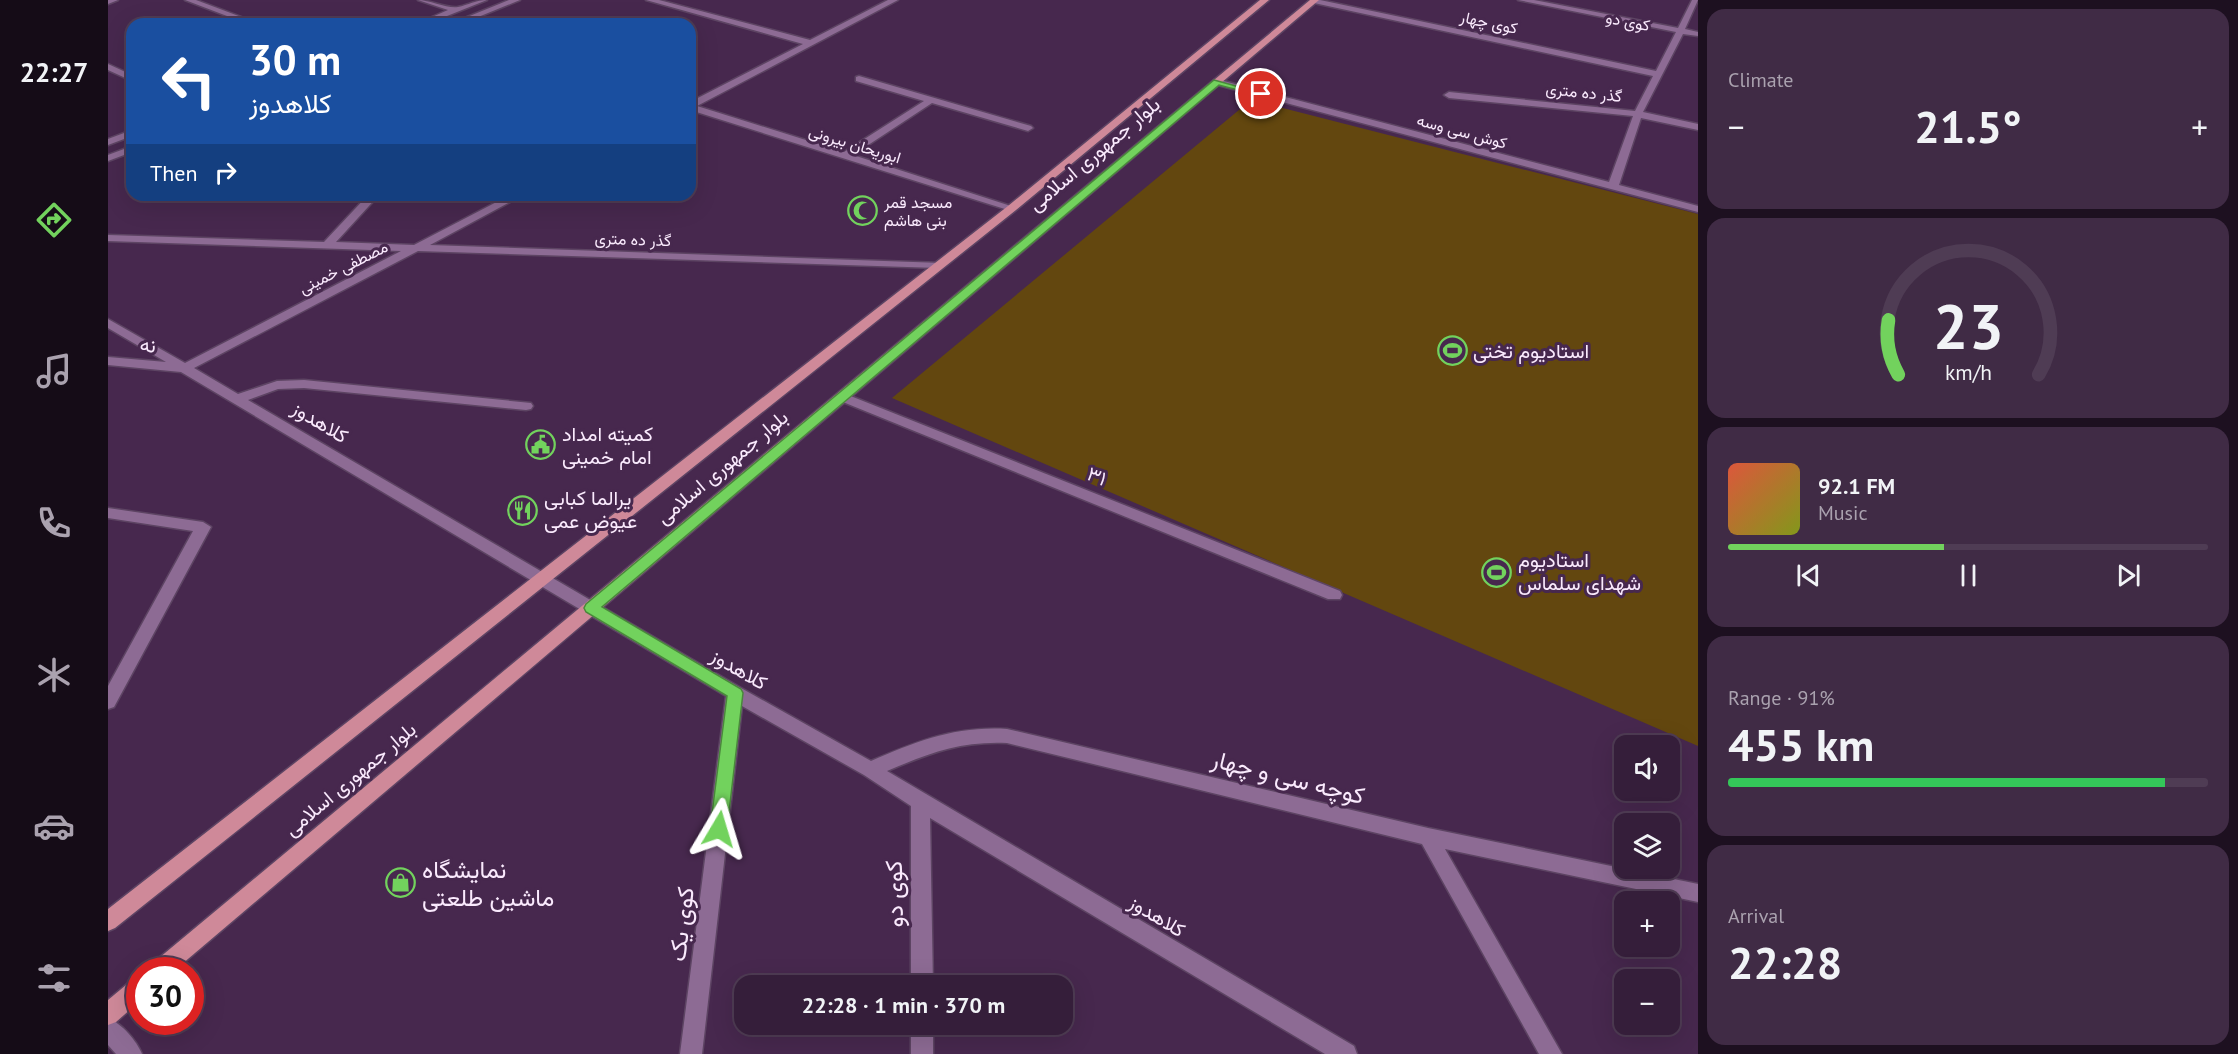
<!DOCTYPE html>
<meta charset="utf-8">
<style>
body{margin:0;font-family:"PT Sans",Vazirmatn,sans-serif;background:#402b45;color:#f1f3f6;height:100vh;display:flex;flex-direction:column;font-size:22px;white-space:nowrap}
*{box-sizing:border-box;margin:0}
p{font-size:20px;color:#aaa2af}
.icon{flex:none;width:33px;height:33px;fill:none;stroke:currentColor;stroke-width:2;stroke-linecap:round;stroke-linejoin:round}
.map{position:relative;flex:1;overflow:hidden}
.panel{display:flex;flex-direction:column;gap:9px;padding:9px;background:#1d1020;width:540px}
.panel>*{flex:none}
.banner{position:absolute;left:18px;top:18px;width:570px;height:183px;border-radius:18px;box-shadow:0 6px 24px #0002,0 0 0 2px #4f3c54;background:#1a4fa0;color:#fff;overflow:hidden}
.buttons{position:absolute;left:1506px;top:735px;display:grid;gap:12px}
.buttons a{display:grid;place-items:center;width:66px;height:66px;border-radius:12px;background:#351e3a;box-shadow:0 6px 24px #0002,0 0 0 2px #4f3c54;font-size:30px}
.speed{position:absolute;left:18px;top:957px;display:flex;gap:12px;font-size:30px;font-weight:700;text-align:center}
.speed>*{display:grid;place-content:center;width:78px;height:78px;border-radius:50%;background:#351e3a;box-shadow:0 6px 24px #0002,0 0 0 2px #4f3c54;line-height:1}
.speed .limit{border:9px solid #d22;background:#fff;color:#111}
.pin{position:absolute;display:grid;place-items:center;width:51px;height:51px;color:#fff;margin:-26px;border:3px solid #fff;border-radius:50%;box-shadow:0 2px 6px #0007}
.me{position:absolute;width:66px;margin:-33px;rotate:7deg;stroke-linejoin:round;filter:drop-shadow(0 0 4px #0008)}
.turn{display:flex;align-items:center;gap:21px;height:126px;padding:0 24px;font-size:27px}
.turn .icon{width:78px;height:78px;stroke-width:2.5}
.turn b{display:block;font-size:42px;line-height:51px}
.then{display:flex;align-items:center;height:57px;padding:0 24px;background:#0003;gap:12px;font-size:22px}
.big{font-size:45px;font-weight:800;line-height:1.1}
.panel .card{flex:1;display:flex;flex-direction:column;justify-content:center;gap:9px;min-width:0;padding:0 21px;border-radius:18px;background:#402b45}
.panel .dial{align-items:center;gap:0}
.dial svg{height:156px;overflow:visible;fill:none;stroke:#4f3c54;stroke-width:7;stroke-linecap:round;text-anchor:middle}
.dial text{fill:#f1f3f6;stroke:none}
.song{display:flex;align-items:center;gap:18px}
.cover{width:72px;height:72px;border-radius:9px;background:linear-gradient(135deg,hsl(10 70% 55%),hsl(70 70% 35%))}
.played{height:6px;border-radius:3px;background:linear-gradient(90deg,#72d25d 45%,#4f3c54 45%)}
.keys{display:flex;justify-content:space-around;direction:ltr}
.heat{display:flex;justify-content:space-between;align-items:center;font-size:33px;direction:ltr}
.charge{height:9px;border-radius:4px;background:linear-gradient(90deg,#34c759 91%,#4f3c54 0)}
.trip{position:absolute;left:626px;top:975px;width:339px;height:60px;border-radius:18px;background:#351e3a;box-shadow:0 6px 24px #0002,0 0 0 2px #4f3c54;font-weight:800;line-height:60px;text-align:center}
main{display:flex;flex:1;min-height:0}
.tabs{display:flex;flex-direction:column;width:108px;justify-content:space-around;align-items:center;background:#150c17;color:#aaa2af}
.tabs .icon{width:42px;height:42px}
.tabs .active{color:#72d25d}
.tabs b{font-size:27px;color:#f1f3f6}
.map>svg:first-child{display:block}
</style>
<main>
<nav class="tabs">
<b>22:27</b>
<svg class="icon active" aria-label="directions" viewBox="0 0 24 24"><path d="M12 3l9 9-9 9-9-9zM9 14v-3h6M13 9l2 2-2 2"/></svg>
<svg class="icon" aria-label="music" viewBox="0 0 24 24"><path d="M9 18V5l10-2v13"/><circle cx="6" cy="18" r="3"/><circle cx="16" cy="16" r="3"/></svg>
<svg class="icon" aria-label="phone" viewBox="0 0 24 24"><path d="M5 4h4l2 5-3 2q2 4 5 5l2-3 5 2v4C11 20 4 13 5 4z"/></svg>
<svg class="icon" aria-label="climate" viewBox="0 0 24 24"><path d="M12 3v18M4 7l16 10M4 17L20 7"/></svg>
<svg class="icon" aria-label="car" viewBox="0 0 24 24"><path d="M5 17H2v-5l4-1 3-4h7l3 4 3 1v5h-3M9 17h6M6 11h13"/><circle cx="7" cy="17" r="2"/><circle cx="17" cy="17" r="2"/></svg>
<svg class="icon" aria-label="filters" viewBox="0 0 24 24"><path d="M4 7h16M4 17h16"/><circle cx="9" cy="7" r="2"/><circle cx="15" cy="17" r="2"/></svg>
</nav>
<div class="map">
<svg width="1590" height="1054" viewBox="0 0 1590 1054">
<rect width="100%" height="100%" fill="#47284e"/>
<polygon fill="#63470f" points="1143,100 1590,214 1590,746 784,398"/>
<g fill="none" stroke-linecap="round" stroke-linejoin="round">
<defs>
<g id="minor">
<polygon points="0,0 10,0 0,4"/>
<polygon points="77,0 88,0 152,24 140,24"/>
<path d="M 310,0 C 322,0 340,9 350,7 C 360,5 368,0 379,0 L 319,24 L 308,24 L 340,10 Z"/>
<polygon points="401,0 412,0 353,24 342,24"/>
<polygon points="538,0 551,0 702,40 780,0 790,0 589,106 736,152 816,101 748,81 748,77 751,76 923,126 925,128 920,131 824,103 745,155 909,208 904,211 900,210 582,110 582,102 695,44"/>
<polygon points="1203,0 1212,0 1548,71 1568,32 1410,0 1426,0 1570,28 1584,0 1590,0 1577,29 1590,32 1590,36 1575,34 1535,112 1590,124 1590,130 1533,118 1511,185 1590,206 1590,212 1106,84 1106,80 1112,80 1501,182 1525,116 1341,98 1336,95 1341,92 1527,111 1545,76 1206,3"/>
<polygon points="0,64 24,75 24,81 0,70"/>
<polygon points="24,130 24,136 0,145 0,139"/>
<polygon points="24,146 24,152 0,161 0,155"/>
<path d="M 260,195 L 271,195 L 228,242 L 306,245 L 402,195 L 415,195 L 322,245 L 834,263 L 836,265 L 830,268 L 310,251 L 86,368 L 130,394 L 169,381 L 196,380 L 423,403 L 425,406 L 423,409 L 418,410 L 196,388 L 170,389 L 140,400 L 633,688 L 763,761 C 810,741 847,726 899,729 L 1320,828 L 1590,884 L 1590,902 L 1337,849 L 1454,1054 L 1431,1054 L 1314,844 L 899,743 C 852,741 822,753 779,771 L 1246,1046 L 1249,1054 L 1217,1054 L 822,818 L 825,986 L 803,986 L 803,806 L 756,775 L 634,706 L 594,1054 L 572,1054 L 618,696 L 73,372 L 0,365 L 0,357 L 58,362 L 0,328 L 0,319 L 77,363 L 293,251 L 0,241 L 0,235 L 216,242 Z"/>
<polygon points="735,393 1232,591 1234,595 1232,599 1220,599 730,400 728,397 730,394"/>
<polygon points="0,508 95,522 103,527 6,707 0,709 0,686 85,531 0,518"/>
<path d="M 0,1018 C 14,1024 28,1040 34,1054 L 8,1054 L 0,1045 Z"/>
<rect x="803" y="1024" width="22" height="30"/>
</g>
<g id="major">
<polygon points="1152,0 1161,0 908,210 7,928 0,931 0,909 900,206"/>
<polygon points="1202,0 1211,0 67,970 42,970 45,963"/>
<polygon points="32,977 32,1001 8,1022 0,1025 0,1000 24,980"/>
</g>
</defs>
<use href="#minor" stroke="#5d4463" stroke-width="3"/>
<use href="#major" stroke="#5d4463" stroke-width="3"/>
<use href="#minor" fill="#8d6b94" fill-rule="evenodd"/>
<use href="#major" fill="#cf8999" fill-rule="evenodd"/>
</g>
<polygon fill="#72d25d" stroke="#4a883c" stroke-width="1.5" points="1106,80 1157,94 1153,96 1111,85 494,607 633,689 635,693 619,829 617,834 611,836 604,834 602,829 619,696 478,612 476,608 478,604"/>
<defs>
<symbol id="mosque-ring" viewBox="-11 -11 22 22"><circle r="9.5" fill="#47284e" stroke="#72d25d" stroke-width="1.5"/><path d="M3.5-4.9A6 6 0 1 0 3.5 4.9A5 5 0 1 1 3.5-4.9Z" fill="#72d25d"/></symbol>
<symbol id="stadium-ring" viewBox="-11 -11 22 22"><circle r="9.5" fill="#47284e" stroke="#72d25d" stroke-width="1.5"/><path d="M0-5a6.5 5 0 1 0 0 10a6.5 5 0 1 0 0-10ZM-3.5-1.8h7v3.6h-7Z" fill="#72d25d"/></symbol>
<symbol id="civic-ring" viewBox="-11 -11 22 22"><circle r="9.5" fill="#47284e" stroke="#72d25d" stroke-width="1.5"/><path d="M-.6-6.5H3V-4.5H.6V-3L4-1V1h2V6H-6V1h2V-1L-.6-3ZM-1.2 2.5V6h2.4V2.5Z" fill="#72d25d"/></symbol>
<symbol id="restaurant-ring" viewBox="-11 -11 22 22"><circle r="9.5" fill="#47284e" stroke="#72d25d" stroke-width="1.5"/><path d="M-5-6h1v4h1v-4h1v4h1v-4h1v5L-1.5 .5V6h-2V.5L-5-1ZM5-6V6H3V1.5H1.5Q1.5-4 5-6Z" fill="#72d25d"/></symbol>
<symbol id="shop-ring" viewBox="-11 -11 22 22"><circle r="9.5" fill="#47284e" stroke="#72d25d" stroke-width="1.5"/><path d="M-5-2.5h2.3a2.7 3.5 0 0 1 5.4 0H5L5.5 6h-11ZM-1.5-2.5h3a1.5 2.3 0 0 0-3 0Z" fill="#72d25d"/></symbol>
</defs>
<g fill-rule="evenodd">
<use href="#mosque-ring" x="738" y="194" width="33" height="33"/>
<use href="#stadium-ring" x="1328" y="334" width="33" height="33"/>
<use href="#civic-ring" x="416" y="428" width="33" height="33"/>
<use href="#restaurant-ring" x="398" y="494" width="33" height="33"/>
<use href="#stadium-ring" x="1372" y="556" width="33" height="33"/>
<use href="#shop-ring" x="276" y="866" width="33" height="33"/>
</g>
<g text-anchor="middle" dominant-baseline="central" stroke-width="6" stroke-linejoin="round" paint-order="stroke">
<g font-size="16" fill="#faeafd" stroke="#47284e">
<text transform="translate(1520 21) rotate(11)">کوی دو</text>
<text transform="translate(1381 22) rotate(12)">کوی چهار</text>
<text transform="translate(1476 92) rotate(6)">گذر ده متری</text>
<text transform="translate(1354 131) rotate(15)">کوش سی وسه</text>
<text transform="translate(747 144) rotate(17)">ابوریحان بیرونی</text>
<text transform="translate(525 239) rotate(2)">گذر ده متری</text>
<text transform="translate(235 267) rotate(-27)">مصطفی خمینی</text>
</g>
<g font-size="16" fill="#faeafd" stroke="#47284e" text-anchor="start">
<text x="776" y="202">مسجد قمر<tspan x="776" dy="18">بنی هاشم</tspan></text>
</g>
<g font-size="20" fill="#faeafd" stroke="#47284e">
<text transform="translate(986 154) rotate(-40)">بلوار جمهوری اسلامی</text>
<text transform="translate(40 345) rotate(6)">نه</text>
<text transform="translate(212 422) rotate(31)">کلاهدوز</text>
<text transform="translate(614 467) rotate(-40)">بلوار جمهوری اسلامی</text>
<text transform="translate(989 476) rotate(22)">۳۱</text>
<text transform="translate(631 669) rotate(30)">کلاهدوز</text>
<text transform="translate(242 779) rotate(-40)">بلوار جمهوری اسلامی</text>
<text transform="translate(1049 916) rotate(31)">کلاهدوز</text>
</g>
<g font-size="20" fill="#faeafd" stroke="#47284e" text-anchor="start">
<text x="1365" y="351">استادیوم تختی</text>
<text x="454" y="434">کمیته امداد<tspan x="454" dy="23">امام خمینی</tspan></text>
<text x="436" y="498">یرالما کبابی<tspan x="436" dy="23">عیوض عمی</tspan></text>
<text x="1410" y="560">استادیوم<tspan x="1410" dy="23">شهدای سلماس</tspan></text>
</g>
<g font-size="24" fill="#faeafd" stroke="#47284e">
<text transform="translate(1180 777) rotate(14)">کوچه سی و چهار</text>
<text transform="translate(786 894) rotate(-91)">کوی دو</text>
<text transform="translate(573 924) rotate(-83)">کوی یک</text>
</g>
<g font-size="24" fill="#faeafd" stroke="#47284e" text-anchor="start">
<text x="314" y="869">نمایشگاه<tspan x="314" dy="28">ماشین طلعتی</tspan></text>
</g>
</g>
</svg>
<div class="buttons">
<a><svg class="icon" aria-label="sound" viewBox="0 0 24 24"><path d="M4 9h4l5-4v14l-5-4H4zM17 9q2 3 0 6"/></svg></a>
<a><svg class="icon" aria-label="layers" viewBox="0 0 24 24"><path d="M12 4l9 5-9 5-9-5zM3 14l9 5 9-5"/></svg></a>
<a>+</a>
<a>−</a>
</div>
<div class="speed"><div class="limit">30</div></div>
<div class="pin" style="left:1153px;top:94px;background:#d93025"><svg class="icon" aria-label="arrive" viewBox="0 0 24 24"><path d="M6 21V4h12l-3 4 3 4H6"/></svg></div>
<svg class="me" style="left:611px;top:829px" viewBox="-20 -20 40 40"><path d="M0-17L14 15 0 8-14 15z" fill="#72d25d" stroke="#fff" stroke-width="4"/></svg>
<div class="trip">22:28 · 1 min · 370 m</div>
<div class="banner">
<div class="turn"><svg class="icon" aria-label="left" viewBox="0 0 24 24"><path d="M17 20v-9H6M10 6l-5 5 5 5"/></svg><div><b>30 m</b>کلاهدوز</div></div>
<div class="then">Then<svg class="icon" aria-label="right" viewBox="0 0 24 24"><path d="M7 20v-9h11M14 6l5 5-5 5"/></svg></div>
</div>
</div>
<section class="panel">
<div class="card"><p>Climate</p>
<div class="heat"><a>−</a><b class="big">21.5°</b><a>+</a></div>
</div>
<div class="card dial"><svg viewBox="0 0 100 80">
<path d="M14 69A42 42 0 1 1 86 69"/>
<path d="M14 69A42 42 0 0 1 9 41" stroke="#72d25d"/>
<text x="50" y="56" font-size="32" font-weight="700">23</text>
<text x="50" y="72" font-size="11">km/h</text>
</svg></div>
<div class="card">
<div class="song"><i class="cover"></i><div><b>92.1 FM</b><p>Music</p></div></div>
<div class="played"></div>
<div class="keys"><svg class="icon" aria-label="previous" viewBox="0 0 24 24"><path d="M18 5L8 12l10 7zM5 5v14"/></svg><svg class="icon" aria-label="pause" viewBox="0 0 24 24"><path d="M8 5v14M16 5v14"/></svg><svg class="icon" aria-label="next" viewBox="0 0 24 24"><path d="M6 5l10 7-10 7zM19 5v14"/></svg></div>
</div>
<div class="card"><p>Range · 91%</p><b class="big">455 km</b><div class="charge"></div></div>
<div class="card"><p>Arrival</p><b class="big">22:28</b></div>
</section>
</main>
